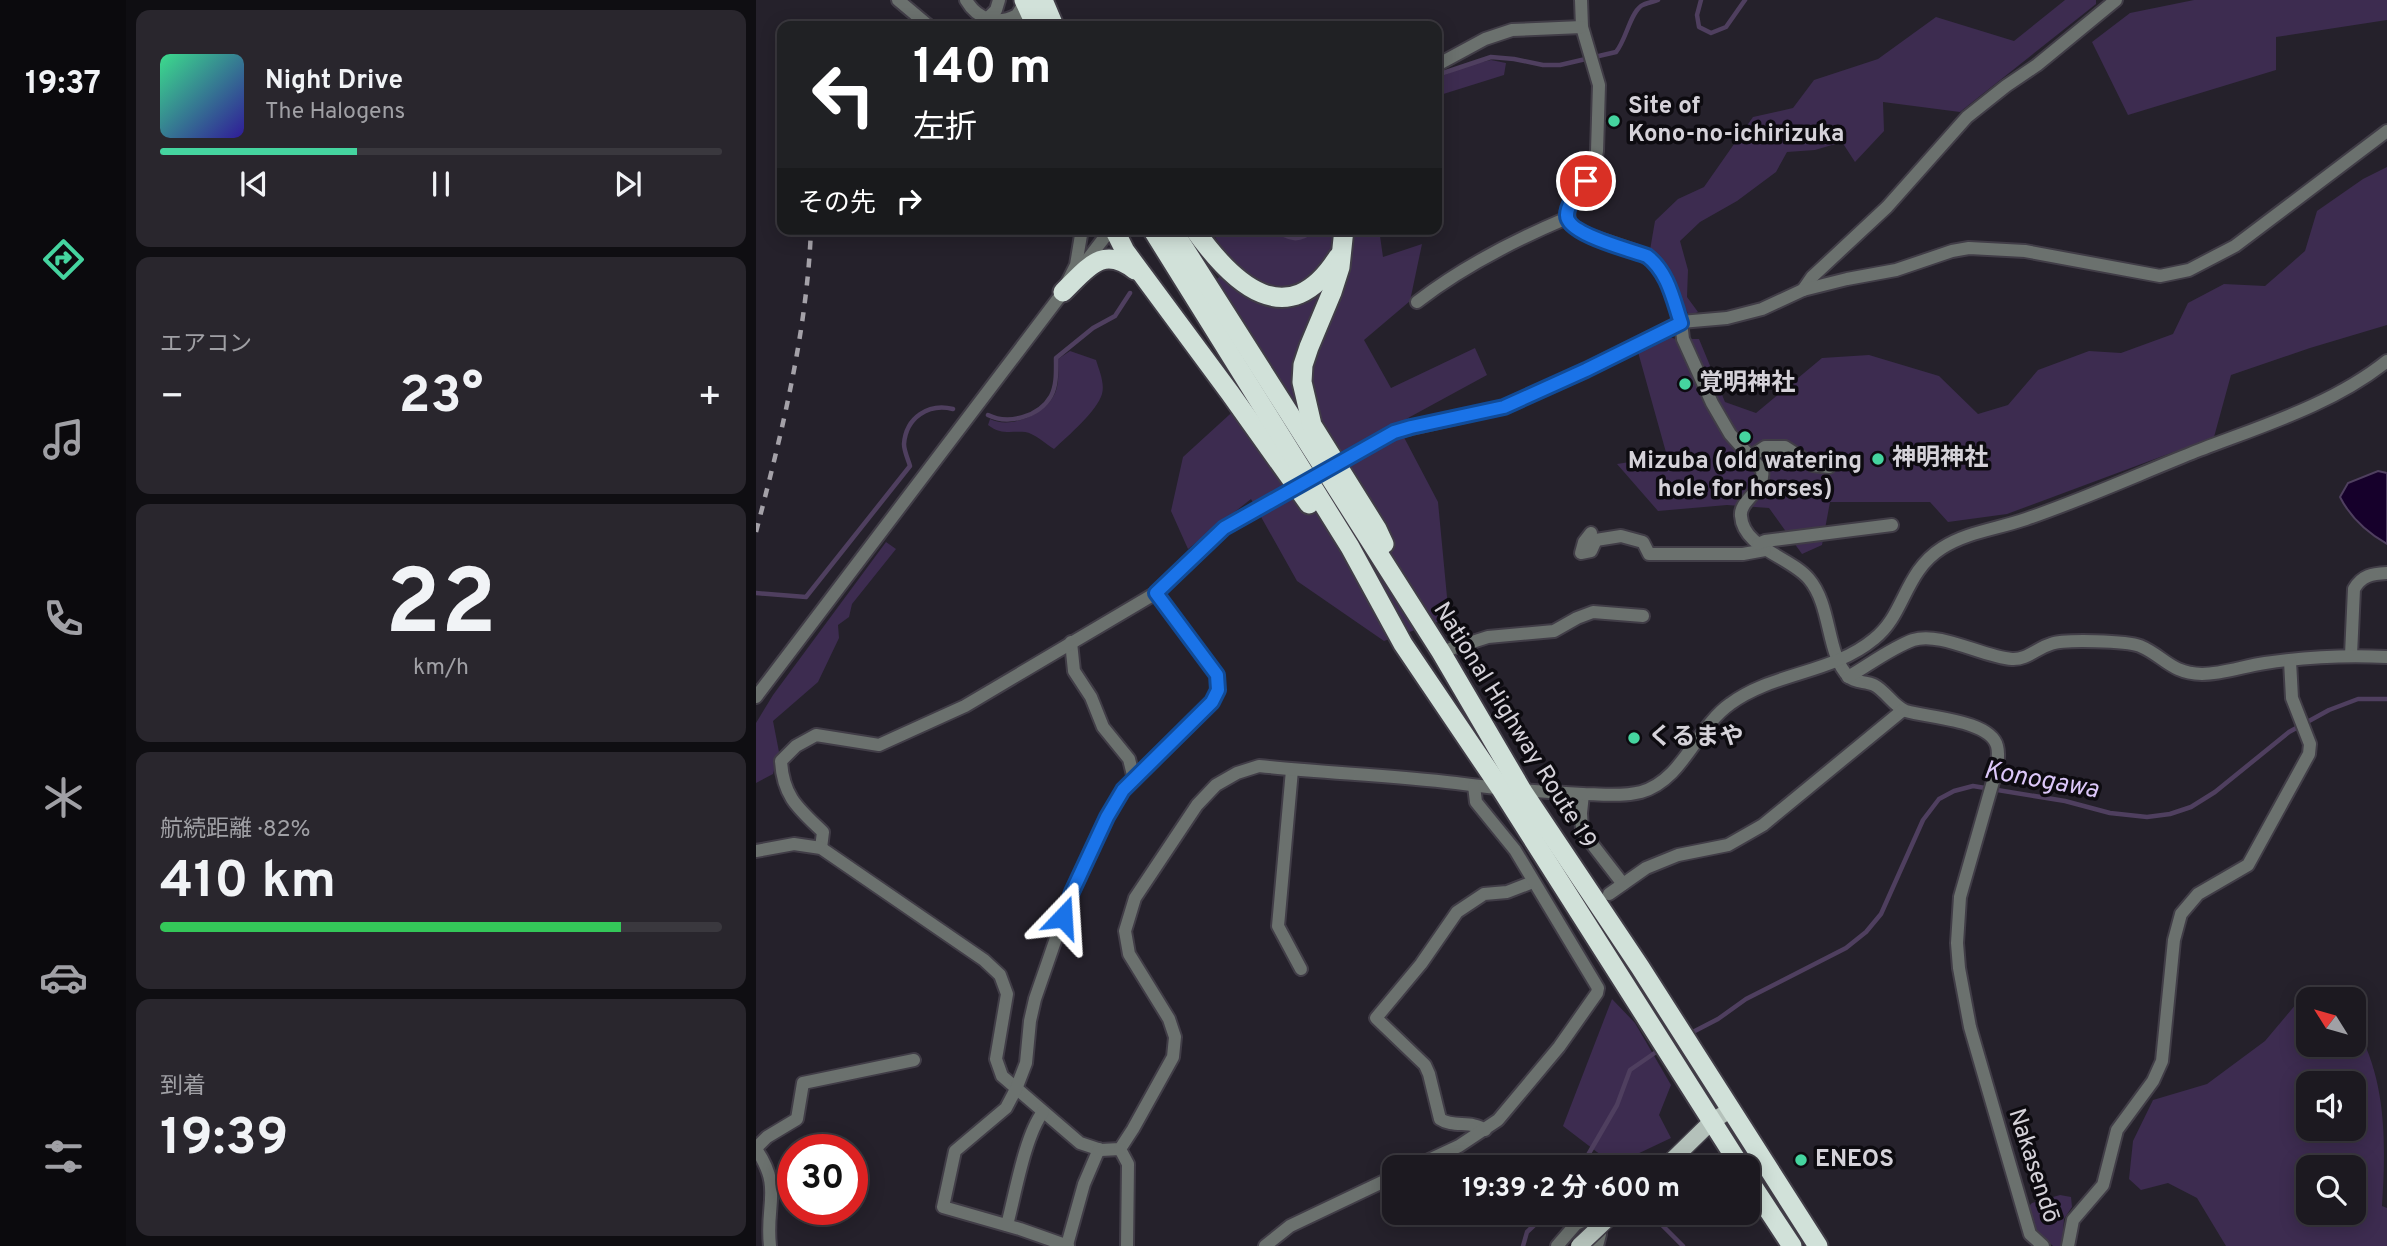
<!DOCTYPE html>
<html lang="ja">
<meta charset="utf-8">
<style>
body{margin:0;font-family:Overpass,"Noto Sans JP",sans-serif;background:#29262d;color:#f1f3f6;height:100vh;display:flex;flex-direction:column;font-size:26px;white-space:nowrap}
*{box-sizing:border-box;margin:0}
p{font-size:23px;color:#a0a0a5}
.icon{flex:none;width:38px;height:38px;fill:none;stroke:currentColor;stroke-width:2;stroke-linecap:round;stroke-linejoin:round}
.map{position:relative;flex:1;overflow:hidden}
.sheet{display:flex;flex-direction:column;gap:10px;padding:10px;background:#0f0e12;width:630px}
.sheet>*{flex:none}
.guide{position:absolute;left:21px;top:21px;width:665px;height:214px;border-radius:14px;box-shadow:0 4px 18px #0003,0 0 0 2px #3a383e;background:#202124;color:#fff;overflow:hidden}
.needle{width:46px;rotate:307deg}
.buttons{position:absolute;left:1540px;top:987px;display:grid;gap:14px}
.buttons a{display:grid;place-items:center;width:70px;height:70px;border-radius:14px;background:#1c1920;box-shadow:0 4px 18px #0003,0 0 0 2px #3a383e;font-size:35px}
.speed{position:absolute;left:21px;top:1134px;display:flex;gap:14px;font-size:35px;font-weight:700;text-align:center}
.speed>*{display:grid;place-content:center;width:91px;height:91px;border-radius:50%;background:#1c1920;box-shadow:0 4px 18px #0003,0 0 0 2px #3a383e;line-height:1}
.speed .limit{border:10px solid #d22;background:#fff;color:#111}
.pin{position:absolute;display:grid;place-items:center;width:60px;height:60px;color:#fff;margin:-30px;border:4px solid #fff;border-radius:50%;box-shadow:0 2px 7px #0007}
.me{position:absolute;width:77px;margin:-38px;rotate:20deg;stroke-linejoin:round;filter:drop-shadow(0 0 5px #0008)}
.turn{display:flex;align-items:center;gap:24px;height:147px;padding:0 21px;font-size:32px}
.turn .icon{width:91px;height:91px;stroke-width:2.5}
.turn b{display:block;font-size:49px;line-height:60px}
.then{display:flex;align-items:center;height:66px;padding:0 21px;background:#0003;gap:14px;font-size:26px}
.big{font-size:52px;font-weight:700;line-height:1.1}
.sheet .tile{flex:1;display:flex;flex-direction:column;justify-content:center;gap:10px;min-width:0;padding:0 24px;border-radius:14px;background:#29262d}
.sheet .dial{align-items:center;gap:0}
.dial b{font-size:91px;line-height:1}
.song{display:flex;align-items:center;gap:21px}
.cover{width:84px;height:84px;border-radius:10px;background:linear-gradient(135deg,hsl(150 70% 55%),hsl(250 70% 35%))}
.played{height:7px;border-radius:4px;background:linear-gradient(90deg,#45d49f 35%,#3a383e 35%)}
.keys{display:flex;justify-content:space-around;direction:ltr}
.heat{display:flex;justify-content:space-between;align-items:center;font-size:38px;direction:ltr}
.charge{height:10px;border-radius:5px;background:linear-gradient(90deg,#34c759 82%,#3a383e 0)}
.trip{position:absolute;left:626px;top:1155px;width:378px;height:70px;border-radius:14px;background:#1c1920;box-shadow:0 4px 18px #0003,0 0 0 2px #3a383e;font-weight:700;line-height:70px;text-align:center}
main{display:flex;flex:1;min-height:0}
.menu{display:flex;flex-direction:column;width:126px;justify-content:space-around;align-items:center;background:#0b0a0d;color:#a0a0a5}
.menu .icon{width:49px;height:49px}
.menu .on{color:#45d49f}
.menu b{font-size:32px;color:#f1f3f6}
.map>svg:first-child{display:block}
</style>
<main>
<nav class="menu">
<b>19:37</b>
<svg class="icon on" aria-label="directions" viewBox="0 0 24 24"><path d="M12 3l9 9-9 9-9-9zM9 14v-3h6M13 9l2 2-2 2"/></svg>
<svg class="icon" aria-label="music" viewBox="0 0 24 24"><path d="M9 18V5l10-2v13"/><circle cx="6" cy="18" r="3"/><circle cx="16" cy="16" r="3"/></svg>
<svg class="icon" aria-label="phone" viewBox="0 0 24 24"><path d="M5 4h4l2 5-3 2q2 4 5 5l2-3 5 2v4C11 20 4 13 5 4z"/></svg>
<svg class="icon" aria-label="climate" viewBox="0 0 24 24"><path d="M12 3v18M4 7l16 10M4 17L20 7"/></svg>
<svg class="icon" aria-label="car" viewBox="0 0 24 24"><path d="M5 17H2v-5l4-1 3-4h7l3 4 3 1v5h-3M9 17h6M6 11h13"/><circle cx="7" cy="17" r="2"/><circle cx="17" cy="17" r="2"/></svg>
<svg class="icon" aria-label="filters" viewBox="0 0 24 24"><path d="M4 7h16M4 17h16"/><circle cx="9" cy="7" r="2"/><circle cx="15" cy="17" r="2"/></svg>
</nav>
<section class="sheet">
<div class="tile">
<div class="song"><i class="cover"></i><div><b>Night Drive</b><p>The Halogens</p></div></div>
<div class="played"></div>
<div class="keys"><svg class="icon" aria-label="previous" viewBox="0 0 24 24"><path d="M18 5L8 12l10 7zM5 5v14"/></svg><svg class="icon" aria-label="pause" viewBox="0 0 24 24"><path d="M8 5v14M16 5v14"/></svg><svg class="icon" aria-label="next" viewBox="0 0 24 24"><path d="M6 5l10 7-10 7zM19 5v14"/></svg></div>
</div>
<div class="tile"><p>エアコン</p>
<div class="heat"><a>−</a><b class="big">23°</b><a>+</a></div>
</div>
<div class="tile dial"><b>22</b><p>km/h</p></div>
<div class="tile"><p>航続距離 · 82%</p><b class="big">410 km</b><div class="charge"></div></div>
<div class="tile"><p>到着</p><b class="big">19:39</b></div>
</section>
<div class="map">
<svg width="1631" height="1246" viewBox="0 0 1631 1246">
<rect width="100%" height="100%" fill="#25212b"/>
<g fill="#3d2c50" fill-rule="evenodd">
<polygon points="1309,0 1340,0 1340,4 1204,112 1127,102 1128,131 1099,162 1086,142 1059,150 1031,152 1020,172 981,201 944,222 924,241 932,270 931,297 942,312 933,316 918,284 894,250 899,221 922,199 948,187 997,117 1037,108 1058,80 1122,59 1180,17 1258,41"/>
<polygon points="1438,0 1631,0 1631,20 1520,37 1520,70 1372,115 1336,42 1374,13"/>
<polygon points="735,60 750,63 748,75 681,96 681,78 713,65"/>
<polygon points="1631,167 1631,325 1554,348 1475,375 1458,437 1251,514 1192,522 1174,502 1074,502 1066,545 1046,554 1013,508 971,505 902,511 861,464 911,456 882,352 913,337 920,339 943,339 969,402 1000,413 1066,358 1113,355 1183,376 1222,414 1252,405 1282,370 1333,351 1365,353 1417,334 1432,303 1468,284 1509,286 1549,251 1561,211 1607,179"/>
<polygon points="454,229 623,229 627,257 666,244 654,301 608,340 635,388 719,348 731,375 641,424 682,502 693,618 628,641 541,581 495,499 432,549 415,511 427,457 520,372 461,279 476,264"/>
<path d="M 314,351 L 340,360 C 343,370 349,383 346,394 C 341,411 312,436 298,449 C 290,444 278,433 269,432 C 254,431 245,435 232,425 L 234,419 C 253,429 286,416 297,397 C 304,386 302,371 302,359 Z"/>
<polygon points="130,542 140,549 96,604 93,617 82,625 83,638 62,682 17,721 23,752 17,774 0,783 0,723 17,695"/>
<path d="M 1552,990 L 1567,990 L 1580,999 L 1552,999 L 1552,1045 L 1598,1045 L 1598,1024 C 1631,1078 1630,1143 1626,1206 L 1631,1208 L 1631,1246 L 1470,1246 L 1441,1198 L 1412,1183 L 1385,1190 L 1373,1179 L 1377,1141 L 1397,1100 L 1451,1084 L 1509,1041 ZM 1552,1083 L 1598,1083 L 1598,1129 L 1552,1129 ZM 1552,1167 L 1598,1167 L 1598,1213 L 1552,1213 Z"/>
<polygon points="856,999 879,1023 915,1085 903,1115 915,1138 858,1165 807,1126"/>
<polygon points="1304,1195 1315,1197 1316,1207 1308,1219 1306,1246 1297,1246 1277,1228 1272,1207 1276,1203"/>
</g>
<path fill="#16002b" stroke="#4f3f5f" stroke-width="2" d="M 1622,471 L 1631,473 L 1631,544 C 1612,533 1594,517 1584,497 L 1592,483 Z"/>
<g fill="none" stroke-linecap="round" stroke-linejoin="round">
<g stroke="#4f3f5f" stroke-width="4.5">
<polyline points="945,0 941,15 943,27 955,33 970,27 989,0"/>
<path d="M 681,75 L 735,57 L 758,59 L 787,65 L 804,65 L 860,52 C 870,40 874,14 885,6 C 889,3 897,2 902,0"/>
<path d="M 515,229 C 534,238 541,244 559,229"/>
<path d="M 232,415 C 252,425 283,417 295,396 C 301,385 300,370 300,358 L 337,328 L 359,316 L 374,293"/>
<path d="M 0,593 L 50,597 L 154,466 C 152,459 148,451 148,444 C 150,417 173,403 197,409"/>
<polyline points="933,1034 962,1019 990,999 1090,948 1110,932 1125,914 1167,820 1183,799 1198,791 1217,786 1309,801 1354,813 1391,817 1414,814 1435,807 1459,792 1533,732 1573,710 1602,699 1631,699"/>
<polyline points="825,1167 861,1105 874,1070 903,1050"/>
<polyline points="894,1213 927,1246"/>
<polyline points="767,1246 771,1232 791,1213"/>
</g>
<defs>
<g id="minor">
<polyline points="142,0 173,26"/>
<path d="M 210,0 C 221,19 241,26 261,15 L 269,2"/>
<path d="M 825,0 L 826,27 L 843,85 L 841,151 L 838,166 L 812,209 L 813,223 L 829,234 L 879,251 L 899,262 L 911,282 L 925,322 L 927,339 L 956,403 L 974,434 L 1006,470 C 1010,491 983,500 985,516 C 987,548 1035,557 1053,579 C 1076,606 1070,655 1093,677 C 1099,683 1110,681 1118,685 C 1130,691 1138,707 1150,711 C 1173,718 1234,720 1241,746 C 1244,757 1240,768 1238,778 L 1204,897 L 1201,943 L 1203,968 L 1214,1027 L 1274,1234 L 1287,1246"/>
<polyline points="231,19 240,10 243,0"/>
<polyline points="681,65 729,39 756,30 826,27"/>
<polyline points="328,264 355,229"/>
<polyline points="311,283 320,265 326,229"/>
<polyline points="1047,290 1056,277 1131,207 1211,117 1250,86 1281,65 1360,0"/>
<path d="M 661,302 C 706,267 759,240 811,218"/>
<polyline points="638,432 748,407 830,370 925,322 971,318 1006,309 1047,290 1091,279 1140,270 1196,251 1213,248 1269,251 1404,276 1433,270 1479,246 1631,131"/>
<polyline points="994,457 1009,447 1029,447 1057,465 1073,467"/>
<polyline points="835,533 828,542 825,553 835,551 840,540 865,536 887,542 893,554 987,554 1009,550"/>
<polyline points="1002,544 1009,541 1136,525"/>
<polyline points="315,642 318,671 335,697 347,727 373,759 378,779"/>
<polyline points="685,652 732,637 798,631 821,618 837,612 887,616"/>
<path d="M 1595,655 L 1598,589 C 1606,575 1616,574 1631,573"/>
<path d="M 1092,677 C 1113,665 1135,648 1157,640 C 1184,631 1227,657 1256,659 C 1271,660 1281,648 1295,644 C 1308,639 1371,641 1384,646 C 1408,656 1414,673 1446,674 C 1467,674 1488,666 1509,663 C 1549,657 1591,655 1631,657"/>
<polyline points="0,697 311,287"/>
<polyline points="536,770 522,926 545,969"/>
<polyline points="827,794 825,813 826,831 867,884"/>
<path d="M 65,848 L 67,832 C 43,809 27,797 25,761 L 40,746 L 60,735 L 123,745 L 209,706 L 400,593 L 468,528 L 511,504"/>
<path d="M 0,851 L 38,844 L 65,848 L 228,960 L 244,975 L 251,994 L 240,1059 L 246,1076 L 324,1143 L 345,1150 L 364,1149 L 377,1129 L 417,1057 L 419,1037 L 413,1019 L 373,954 L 369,931 L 379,898 L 441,805 L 460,785 L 481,773 L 503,766 C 569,773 635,775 700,783 C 743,789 784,792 827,794 C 846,794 866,797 885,792 C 927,780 940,728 974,704 C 1017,672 1076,674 1118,639 C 1149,615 1148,572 1186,548 C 1211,532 1241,529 1270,519 C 1326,500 1381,475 1436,453 C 1502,427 1575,406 1631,361"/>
<polyline points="853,894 890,868 922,855 972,845 1007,825 1147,710"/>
<path d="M 729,1130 C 716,1120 697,1128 684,1119 L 673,1074 L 669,1065 L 620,1018 L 665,964 L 701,912 L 728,894 L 751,892 L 777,882"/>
<polyline points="0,1148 11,1137 41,1119 47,1083 158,1060"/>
<path d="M 0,1149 C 27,1188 9,1204 14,1246"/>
<polyline points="364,1149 372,1164 371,1246"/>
<polyline points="658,1167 703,1146 742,1120 803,1047 841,993 842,988 759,850 720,802 718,786"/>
<path d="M 251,1225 C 259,1195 269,1135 287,1112"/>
<polyline points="311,1245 328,1184 343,1149"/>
<polyline points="312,1246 264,1229 187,1207 199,1151 250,1108 260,1089 270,1063 274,1021 279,999 316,892 351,817 367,790 456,702 462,690 461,675 400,593"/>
<polyline points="509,1246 534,1226 639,1176"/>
<polyline points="801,1246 820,1224 829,1220 840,1224 844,1234 841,1246"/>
<polyline points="1312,1246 1317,1220 1347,1185 1361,1130 1397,1081 1406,1061 1418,940 1425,914 1442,894 1492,865 1553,754 1554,744 1536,698 1534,661"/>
</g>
<polyline id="major" points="909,1167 955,1122 974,1110"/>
<g id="highway">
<polyline points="268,0 280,26"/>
<polyline points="287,0 298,26"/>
<polyline points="358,229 369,251 474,393 553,504"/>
<polyline points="396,229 594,547 647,644 745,789 985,1167"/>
<polyline points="416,229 685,652 767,792 884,967 1062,1246"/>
<path d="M 438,229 C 477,284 532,336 582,257"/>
<polyline points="588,229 584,267 576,292 553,347 547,365 546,382 556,425 621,529 628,544"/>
<path d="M 307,292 C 331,269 346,244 379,270"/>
<polyline points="992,1179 1036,1246"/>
</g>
</defs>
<use href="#minor" stroke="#413d47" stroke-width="16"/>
<use href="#major" stroke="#413d47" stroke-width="19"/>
<use href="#highway" stroke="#413d47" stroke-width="23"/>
<use href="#minor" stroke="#6b716e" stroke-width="12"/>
<use href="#major" stroke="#b4c1ba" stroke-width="16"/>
<use href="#highway" stroke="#d1e1d9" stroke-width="19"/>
<path stroke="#a4a1a8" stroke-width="4.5" stroke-dasharray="9 9" stroke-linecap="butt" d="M 0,532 C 26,432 51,332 55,229"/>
<defs>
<polyline id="minor-bridge" points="511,504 638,432"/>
<polyline id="major-bridge" points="823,1246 858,1213"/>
</defs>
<use href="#minor-bridge" stroke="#413d47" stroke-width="16" stroke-linecap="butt"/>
<use href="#major-bridge" stroke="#413d47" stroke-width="19" stroke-linecap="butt"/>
<use href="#minor-bridge" stroke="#6b716e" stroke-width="12"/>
<use href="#major-bridge" stroke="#b4c1ba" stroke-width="16"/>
</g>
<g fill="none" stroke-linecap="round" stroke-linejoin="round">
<defs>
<path id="route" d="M 307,917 L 316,892 L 351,817 L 367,790 L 456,702 L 462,690 L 461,675 L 400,593 L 468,528 L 638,432 L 655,427 L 748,407 L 830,370 L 925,323 C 917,299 912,272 891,256 C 875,250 810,234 811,215 C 811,203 824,190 830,181"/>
</defs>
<use href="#route" stroke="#114b97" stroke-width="18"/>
<use href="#route" stroke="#1a73e8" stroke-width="12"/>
</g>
<g fill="#45d49f" stroke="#0d0b10" stroke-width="2.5">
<circle cx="858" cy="121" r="7"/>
<circle cx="929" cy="384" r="7"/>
<circle cx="989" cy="437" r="7"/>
<circle cx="1122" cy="459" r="7"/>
<circle cx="878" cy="738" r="7"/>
<circle cx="1045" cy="1160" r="7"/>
</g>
<g text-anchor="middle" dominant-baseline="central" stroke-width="7" stroke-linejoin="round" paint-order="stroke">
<g font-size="24" font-weight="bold" fill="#d5d2d9" stroke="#0d0b10" text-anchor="start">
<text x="872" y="107">Site of<tspan x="872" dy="28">Kono-no-ichirizuka</tspan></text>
<text x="943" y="384">覚明神社</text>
<text x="1136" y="459">神明神社</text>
<text x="989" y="462" text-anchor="middle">Mizuba (old watering<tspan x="989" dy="28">hole for horses)</tspan></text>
<text x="892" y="738">くるまや</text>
<text x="1059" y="1160">ENEOS</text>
</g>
<g font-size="24" fill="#d5d2d9" stroke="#0d0b10">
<text transform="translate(758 726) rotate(58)">National Highway Route 19</text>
<text transform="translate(1277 1166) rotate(72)">Nakasendō</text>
</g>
<g font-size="26" font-style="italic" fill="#dcc7f9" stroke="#0d0b10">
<text transform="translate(1285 781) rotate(10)">Konogawa</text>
</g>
</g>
</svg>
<div class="buttons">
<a><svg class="needle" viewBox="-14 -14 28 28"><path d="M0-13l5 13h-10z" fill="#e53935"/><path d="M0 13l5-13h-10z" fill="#a0a0a5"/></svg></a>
<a><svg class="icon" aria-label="sound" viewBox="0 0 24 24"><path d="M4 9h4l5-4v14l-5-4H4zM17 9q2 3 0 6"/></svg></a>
<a><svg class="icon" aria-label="search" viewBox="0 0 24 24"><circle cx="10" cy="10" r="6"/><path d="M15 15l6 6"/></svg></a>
</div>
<div class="speed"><div class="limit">30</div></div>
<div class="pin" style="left:830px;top:181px;background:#d93025"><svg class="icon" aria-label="arrive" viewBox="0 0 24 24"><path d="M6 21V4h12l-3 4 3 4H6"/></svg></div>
<svg class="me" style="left:307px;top:917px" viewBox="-20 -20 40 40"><path d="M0-17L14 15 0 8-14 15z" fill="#1a73e8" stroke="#fff" stroke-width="4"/></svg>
<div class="trip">19:39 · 2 分 · 600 m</div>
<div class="guide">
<div class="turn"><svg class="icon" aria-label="left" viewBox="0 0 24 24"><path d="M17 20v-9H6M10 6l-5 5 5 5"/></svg><div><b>140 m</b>左折</div></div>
<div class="then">その先<svg class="icon" aria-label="right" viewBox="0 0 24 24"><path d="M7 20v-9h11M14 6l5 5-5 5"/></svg></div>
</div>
</div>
</main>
